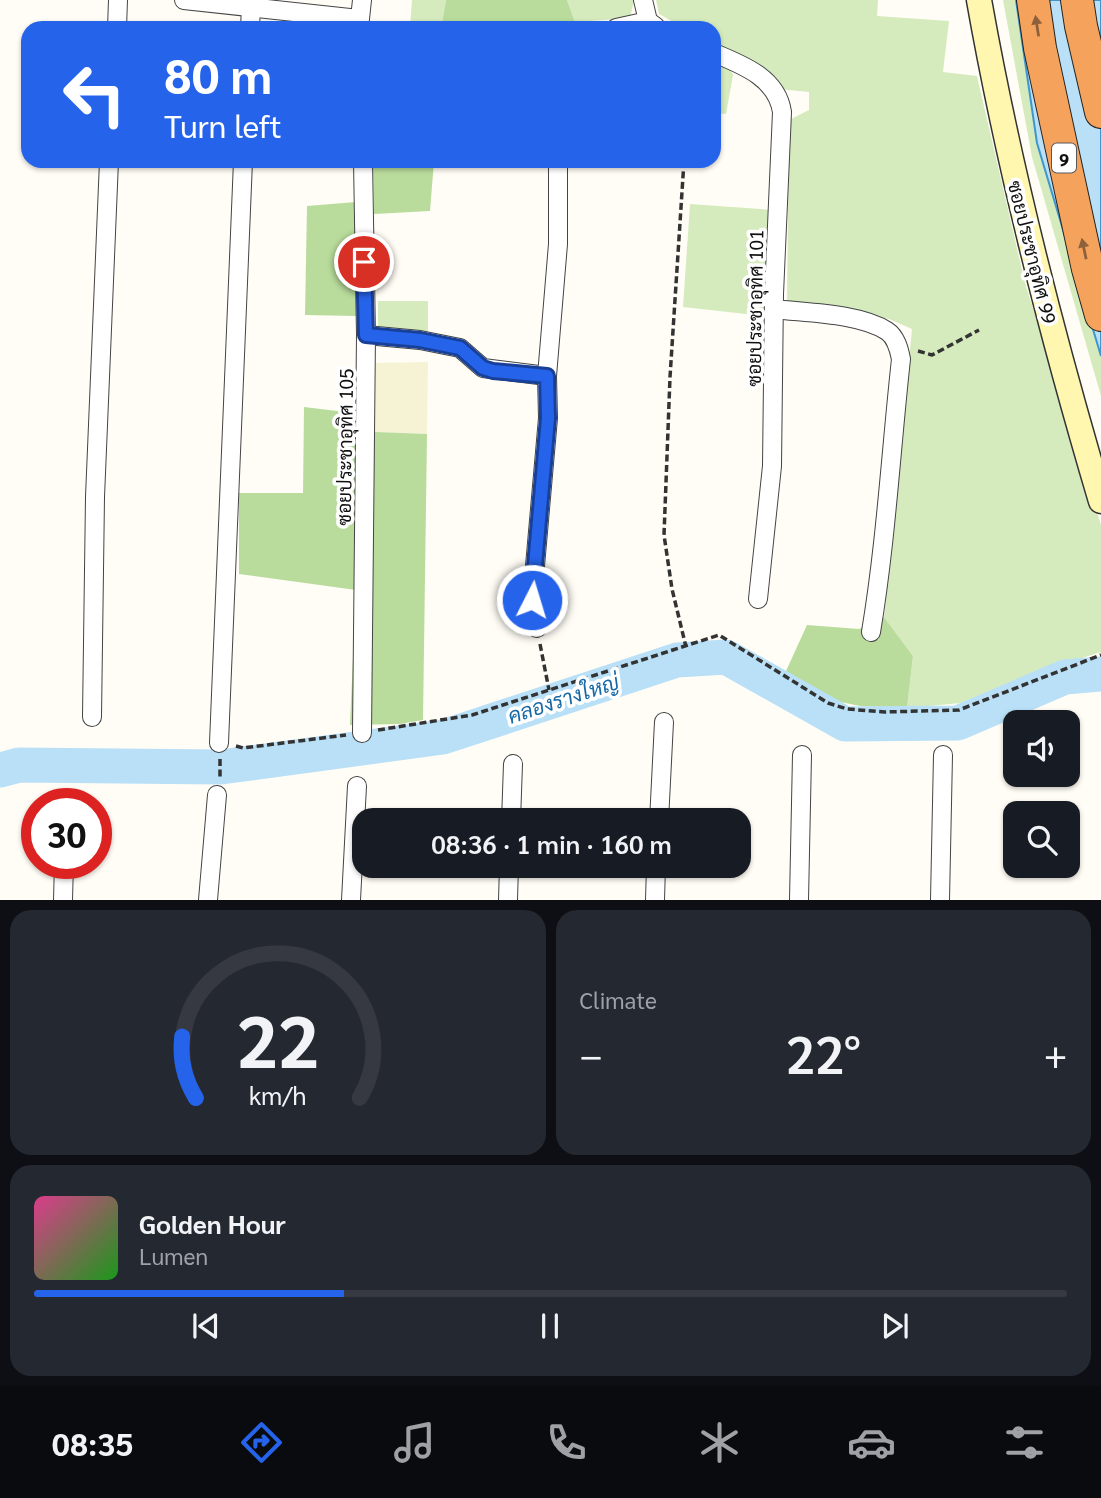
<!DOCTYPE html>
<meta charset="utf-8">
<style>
body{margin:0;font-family:Georgia,Sarabun,serif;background:#242831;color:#f1f3f6;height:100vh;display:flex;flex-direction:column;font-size:26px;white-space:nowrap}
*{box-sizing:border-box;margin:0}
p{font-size:23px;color:#9ea1a6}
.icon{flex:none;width:38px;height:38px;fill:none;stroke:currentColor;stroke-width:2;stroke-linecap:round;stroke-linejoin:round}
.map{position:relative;height:900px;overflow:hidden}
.side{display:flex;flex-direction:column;gap:10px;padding:10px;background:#0d0f14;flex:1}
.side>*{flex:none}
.hud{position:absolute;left:21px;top:21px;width:700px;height:147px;border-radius:21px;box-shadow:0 2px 5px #0004;background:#2563eb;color:#fff;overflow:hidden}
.buttons{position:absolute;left:1003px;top:710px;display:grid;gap:14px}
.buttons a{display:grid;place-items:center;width:77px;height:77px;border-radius:14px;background:#171b24;box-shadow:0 2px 5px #0004;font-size:35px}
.speed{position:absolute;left:21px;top:788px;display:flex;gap:14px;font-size:35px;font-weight:700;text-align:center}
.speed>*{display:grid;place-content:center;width:91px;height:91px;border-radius:50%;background:#171b24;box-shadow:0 2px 5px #0004;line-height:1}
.speed .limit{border:10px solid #d22;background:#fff;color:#111}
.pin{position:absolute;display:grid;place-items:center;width:60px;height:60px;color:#fff;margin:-30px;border:4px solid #fff;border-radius:50%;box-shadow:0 2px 7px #0007}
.me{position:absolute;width:77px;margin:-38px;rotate:5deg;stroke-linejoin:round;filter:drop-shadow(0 0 5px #0008)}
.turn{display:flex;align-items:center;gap:24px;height:147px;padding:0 28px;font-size:32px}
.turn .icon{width:91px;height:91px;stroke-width:2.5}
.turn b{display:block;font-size:49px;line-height:60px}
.big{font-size:52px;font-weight:600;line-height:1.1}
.side .tile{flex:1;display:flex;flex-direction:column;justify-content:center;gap:10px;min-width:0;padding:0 24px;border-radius:21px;background:#242831}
.side .dial{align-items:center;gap:0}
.dial svg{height:182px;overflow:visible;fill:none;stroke:#363941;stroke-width:7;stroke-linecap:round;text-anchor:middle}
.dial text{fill:#f1f3f6;stroke:none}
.song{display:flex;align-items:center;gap:21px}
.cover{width:84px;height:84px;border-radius:10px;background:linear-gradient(135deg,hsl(330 70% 55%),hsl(120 70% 35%))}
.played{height:7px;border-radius:4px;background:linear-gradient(90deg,#2563eb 30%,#363941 30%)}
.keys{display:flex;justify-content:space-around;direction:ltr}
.heat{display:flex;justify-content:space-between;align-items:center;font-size:38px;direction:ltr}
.side .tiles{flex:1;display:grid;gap:10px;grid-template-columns:1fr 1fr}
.tile:last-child{grid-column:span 2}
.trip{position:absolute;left:352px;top:808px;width:399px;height:70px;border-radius:21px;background:#171b24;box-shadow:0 2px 5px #0004;font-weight:600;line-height:70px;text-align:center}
.tabs{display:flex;height:112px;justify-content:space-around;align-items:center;background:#090b0e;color:#9ea1a6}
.tabs .icon{width:49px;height:49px}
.tabs .current{color:#2563eb}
.tabs b{font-size:32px;color:#f1f3f6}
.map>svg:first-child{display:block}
</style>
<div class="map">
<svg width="1101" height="900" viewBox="0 0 1101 900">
<rect width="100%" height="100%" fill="#fffdf5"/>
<polygon fill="#f6f3d4" points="428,362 427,434 374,432 375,363"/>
<g fill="#d5ebbd">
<polygon points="412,0 446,0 441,28 410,28"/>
<polygon points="567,0 634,0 630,18 575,22"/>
<polygon points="656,0 878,0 877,16 949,21 943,72 977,76 1025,283 1101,525 1101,652 1022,677 961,703 907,708 913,656 884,617 912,329 889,319 787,301 789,120 809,110 809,92 778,89 732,54 714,44 714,28 684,28 659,14"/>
<polygon points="1003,0 1101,0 1101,396 1032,157"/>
<polygon points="714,58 728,65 733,75 726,114 714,113"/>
<polygon points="690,204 773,210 765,316 683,307"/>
<polygon points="378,301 428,301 428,336 378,331"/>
</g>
<g fill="#b9dc9c">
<polygon points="446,0 567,0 575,22 571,28 441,28"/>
<polygon points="373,161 434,161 430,211 374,214"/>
<polygon points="356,202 357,316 305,315 307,206"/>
<polygon points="304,407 354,413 351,431 427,434 423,720 400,724 350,725 356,590 239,574 239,493 303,493"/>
<polygon points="884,617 913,656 907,708 860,706 831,700 786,671 807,625 859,629"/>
</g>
<polygon fill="#b9e0f7" stroke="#3f96cf" stroke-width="2" points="1016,0 1101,0 1101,356 1037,143"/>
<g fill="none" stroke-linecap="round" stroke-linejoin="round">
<polyline stroke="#b9e0f7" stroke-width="35" points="0,770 19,765 221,767 443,737 677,660 726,657 845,724 958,723 1065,677 1101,674"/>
<defs>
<g id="minor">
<polyline points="184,0 359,19"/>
<polyline points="643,0 648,21 656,27"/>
<polyline points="117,28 118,0"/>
<polyline points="250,28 251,7"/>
<polyline points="359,28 362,0"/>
<polyline points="616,28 648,21"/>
<path d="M 714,53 C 743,65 777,78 782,112 L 774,294 L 772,466 L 758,599"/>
<path d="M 774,309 C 806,313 859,313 887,331 C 896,337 899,349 901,359 C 891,450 886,542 871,632"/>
<polyline points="366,335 420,340 460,348 483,368 547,376"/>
<polyline points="537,628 532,600 548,418 547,376 558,244 558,161"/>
<polyline points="92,717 95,497 109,161"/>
<polyline points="362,733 366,335 363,161"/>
<polyline points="219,743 243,161"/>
<polyline points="67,803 67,802"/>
<polyline points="511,821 513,764"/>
<polyline points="659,821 664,722"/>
<polyline points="63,900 64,863"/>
<polyline points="208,900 217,795"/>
<polyline points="351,900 357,786"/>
<polyline points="508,900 509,866"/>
<polyline points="655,900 656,866"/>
<polyline points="799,900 802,755"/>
<polyline points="940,900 943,755"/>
</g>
<path id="secondary" d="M 979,0 C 1009,169 1052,336 1101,501"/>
<g id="motorway">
<polyline points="1033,0 1040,48 1088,269 1101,315"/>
<polyline points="1077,0 1081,26 1101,112"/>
</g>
</defs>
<use href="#minor" stroke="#444" stroke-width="20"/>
<use href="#secondary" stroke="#333" stroke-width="27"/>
<use href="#motorway" stroke="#222" stroke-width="34"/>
<g stroke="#333" stroke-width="3.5" stroke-dasharray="7 3.5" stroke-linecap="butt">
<polyline points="684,161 670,377 664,535 672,589 686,647"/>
<polyline points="918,351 932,355 979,330"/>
<polyline points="540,644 549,690"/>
<polyline points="378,730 472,715 719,635 828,703 847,709 885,712 959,710 1101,655"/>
<polyline points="236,746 243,748 346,735"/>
<polyline points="220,759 220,779"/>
</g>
<use href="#minor" stroke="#fff" stroke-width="18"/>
<use href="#secondary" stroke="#fff6b0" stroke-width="24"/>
<use href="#motorway" stroke="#f5a25d" stroke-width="32"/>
</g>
<defs><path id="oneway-solid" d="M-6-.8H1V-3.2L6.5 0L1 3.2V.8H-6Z" transform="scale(1.75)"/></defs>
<g fill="#8e613b">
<use href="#oneway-solid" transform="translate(1037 26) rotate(-99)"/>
<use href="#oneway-solid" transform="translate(1084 249) rotate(-102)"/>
</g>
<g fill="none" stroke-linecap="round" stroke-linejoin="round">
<defs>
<polyline id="route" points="364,262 366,335 420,340 460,348 483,368 493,371 547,376 548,418 532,600"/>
</defs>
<use href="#route" stroke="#184099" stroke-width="18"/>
<use href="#route" stroke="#2563eb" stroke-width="12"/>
</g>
<g text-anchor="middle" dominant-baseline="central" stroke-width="7" stroke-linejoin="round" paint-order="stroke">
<rect fill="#fff" stroke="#585858" stroke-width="2" x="1052" y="143.5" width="24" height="29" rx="5"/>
<g font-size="18" font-weight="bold" fill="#111">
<text x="1064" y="158">9</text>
</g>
<g font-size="19" fill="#111" stroke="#fff">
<text transform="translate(1033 252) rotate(76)">ซอยประชาอุทิศ 99</text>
<text transform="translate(754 308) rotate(-89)">ซอยประชาอุทิศ 101</text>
<text transform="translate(344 447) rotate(-89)">ซอยประชาอุทิศ 105</text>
</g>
<g font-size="21" font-style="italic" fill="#1768a6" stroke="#fff">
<text transform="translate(563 698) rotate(-18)">คลองรางใหญ่</text>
</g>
</g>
</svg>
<div class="buttons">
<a><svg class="icon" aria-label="sound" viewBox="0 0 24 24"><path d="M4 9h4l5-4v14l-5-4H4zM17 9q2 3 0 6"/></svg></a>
<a><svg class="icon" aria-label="search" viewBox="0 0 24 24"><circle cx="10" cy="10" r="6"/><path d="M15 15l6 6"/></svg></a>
</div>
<div class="speed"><div class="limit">30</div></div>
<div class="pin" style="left:364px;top:262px;background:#d93025"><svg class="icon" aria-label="arrive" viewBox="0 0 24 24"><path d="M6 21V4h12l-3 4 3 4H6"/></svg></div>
<svg class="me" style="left:532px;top:600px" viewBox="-20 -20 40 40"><circle r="17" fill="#2563eb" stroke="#fff" stroke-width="3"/><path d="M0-11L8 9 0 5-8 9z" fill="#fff"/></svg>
<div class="trip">08:36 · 1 min · 160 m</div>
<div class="hud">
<div class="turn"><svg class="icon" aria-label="left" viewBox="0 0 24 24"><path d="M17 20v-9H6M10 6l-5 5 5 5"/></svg><div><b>80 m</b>Turn left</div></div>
</div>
</div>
<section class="side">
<div class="tiles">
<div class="tile dial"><svg viewBox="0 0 100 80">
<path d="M14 69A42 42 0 1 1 86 69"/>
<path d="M14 69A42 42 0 0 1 8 42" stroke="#2563eb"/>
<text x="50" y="56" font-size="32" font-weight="700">22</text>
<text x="50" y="72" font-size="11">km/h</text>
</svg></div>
<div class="tile"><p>Climate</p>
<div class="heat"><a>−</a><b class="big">22°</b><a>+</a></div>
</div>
<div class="tile">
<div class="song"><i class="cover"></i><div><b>Golden Hour</b><p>Lumen</p></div></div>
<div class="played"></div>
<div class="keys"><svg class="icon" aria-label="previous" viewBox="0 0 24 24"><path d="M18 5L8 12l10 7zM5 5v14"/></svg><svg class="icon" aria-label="pause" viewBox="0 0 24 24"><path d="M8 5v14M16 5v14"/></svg><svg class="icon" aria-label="next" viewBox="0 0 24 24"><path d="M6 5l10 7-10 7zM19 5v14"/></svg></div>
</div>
</div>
</section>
<nav class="tabs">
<b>08:35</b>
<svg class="icon current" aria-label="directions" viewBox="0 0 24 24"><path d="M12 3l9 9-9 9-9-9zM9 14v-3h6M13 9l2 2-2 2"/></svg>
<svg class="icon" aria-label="music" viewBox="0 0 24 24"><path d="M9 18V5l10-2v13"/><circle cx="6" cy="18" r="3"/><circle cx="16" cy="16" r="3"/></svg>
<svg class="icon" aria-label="phone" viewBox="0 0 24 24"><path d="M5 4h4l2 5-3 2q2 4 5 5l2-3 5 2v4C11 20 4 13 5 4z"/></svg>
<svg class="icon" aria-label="climate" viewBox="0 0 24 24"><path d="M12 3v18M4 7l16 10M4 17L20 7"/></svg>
<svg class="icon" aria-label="car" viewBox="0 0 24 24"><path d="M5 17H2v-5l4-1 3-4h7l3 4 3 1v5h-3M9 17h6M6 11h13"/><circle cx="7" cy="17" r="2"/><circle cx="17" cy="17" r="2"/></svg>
<svg class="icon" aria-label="filters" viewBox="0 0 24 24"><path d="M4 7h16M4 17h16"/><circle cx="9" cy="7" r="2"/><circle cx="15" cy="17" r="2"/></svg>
</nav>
